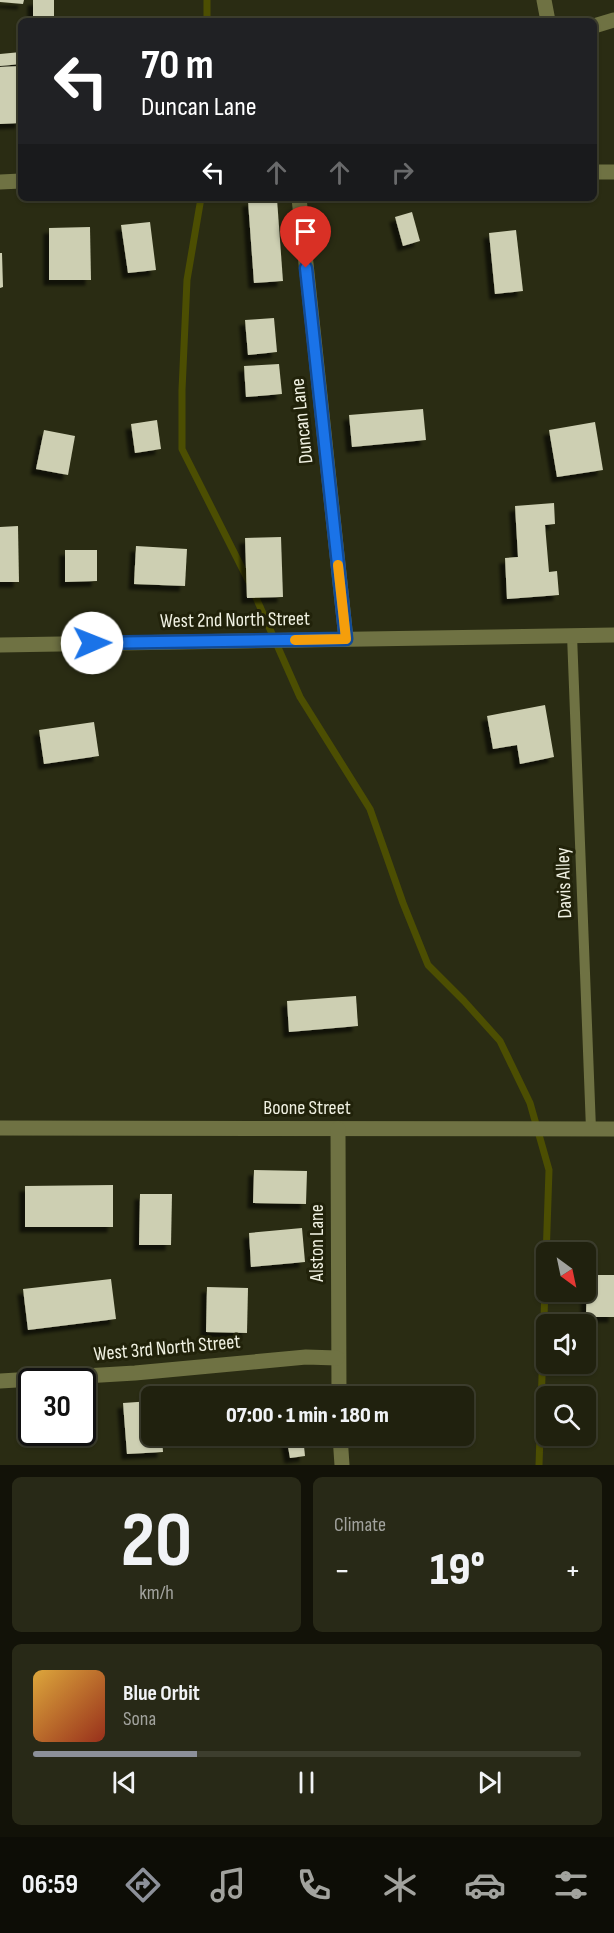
<!DOCTYPE html>
<meta charset="utf-8">
<style>
body{margin:0;font-family:"Sofia Sans Condensed",sans-serif;background:#282917;color:#f1f3f6;height:100vh;display:flex;flex-direction:column;font-size:22px;white-space:nowrap}
*{box-sizing:border-box;margin:0}
p{font-size:20px;color:#a2a39e}
.icon{flex:none;width:33px;height:33px;fill:none;stroke:currentColor;stroke-width:2;stroke-linecap:round;stroke-linejoin:round}
.map{position:relative;height:1465px;overflow:hidden}
.panel{display:flex;flex-direction:column;gap:12px;padding:12px;background:#121208;flex:1}
.panel>*{flex:none}
.top-card{position:absolute;left:18px;top:18px;width:579px;height:183px;border-radius:9px;box-shadow:0 2px 4px #0004,0 0 0 2px #3d3e2e;background:#202124;color:#fff;overflow:hidden}
.needle{width:39px;rotate:147deg}
.tools{position:absolute;left:536px;top:1242px;display:grid;gap:12px}
.tools a{display:grid;place-items:center;width:60px;height:60px;border-radius:9px;background:#20210e;box-shadow:0 2px 4px #0004,0 0 0 2px #3d3e2e;font-size:30px}
.speed{position:absolute;left:18px;top:1368px;display:flex;gap:12px;font-size:30px;font-weight:700;text-align:center}
.speed>*{display:grid;place-content:center;width:78px;height:78px;border-radius:50%;background:#20210e;box-shadow:0 2px 4px #0004,0 0 0 2px #3d3e2e;line-height:1}
.speed .limit{border:3px solid #111;border-radius:9px;background:#fff;color:#111}
.pin{position:absolute;display:grid;place-items:center;width:51px;height:51px;color:#fff;margin:-62px -26px;border-radius:50% 50% 50% 0;rotate:-45deg;box-shadow:0 0 6px #0007}
.pin .icon{rotate:45deg}
.me{position:absolute;width:66px;margin:-33px;rotate:89deg;stroke-linejoin:round;filter:drop-shadow(0 0 4px #0008)}
.turn{display:flex;align-items:center;gap:21px;height:126px;padding:0 24px;font-size:27px}
.turn .icon{width:78px;height:78px;stroke-width:2.5}
.turn b{display:block;font-size:42px;line-height:51px}
.lanes{display:flex;align-items:center;height:57px;padding:0 24px;background:#0003;justify-content:center;gap:30px;direction:ltr}
.lanes .off{opacity:.35}
.big{font-size:45px;font-weight:800;line-height:1.1}
.panel .tile{flex:1;display:flex;flex-direction:column;justify-content:center;gap:9px;min-width:0;padding:0 21px;border-radius:9px;background:#282917}
.panel .dial{align-items:center;gap:0}
.dial b{font-size:78px;line-height:1}
.song{display:flex;align-items:center;gap:18px}
.cover{width:72px;height:72px;border-radius:9px;background:linear-gradient(135deg,hsl(40 70% 55%),hsl(10 70% 35%))}
.played{height:6px;border-radius:3px;background:linear-gradient(90deg,#8c9099 30%,#3d3e2e 30%)}
.keys{display:flex;justify-content:space-around;direction:ltr}
.heat{display:flex;justify-content:space-between;align-items:center;font-size:33px;direction:ltr}
.panel .tiles{flex:1;display:grid;gap:12px;grid-template-columns:1fr 1fr}
.tile:last-child{grid-column:span 2}
.trip{position:absolute;left:141px;top:1386px;width:333px;height:60px;border-radius:9px;background:#20210e;box-shadow:0 2px 4px #0004,0 0 0 2px #3d3e2e;font-weight:800;line-height:60px;text-align:center}
.tab-bar{display:flex;height:96px;justify-content:space-around;align-items:center;background:#0d0d06;color:#a2a39e}
.tab-bar .icon{width:42px;height:42px}
.tab-bar .current{color:#8c9099}
.tab-bar b{font-size:27px;color:#f1f3f6}
.map>svg:first-child{display:block}
</style>
<div class="map">
<svg width="614" height="1465" viewBox="0 0 614 1465">
<defs>
<filter id="shadow"><feDropShadow dx="-5.5" dy="5.5" stdDeviation="1.5" flood-color="#0009"/></filter>
</defs>
<rect width="100%" height="100%" fill="#2a2c13"/>
<g fill="none" stroke-linecap="round" stroke-linejoin="round">
<g stroke="#4c4e02" stroke-width="7">
<polyline points="207,21 207,0"/>
<polyline points="201,198 187,280 182,390 182,449 250,584 300,697 370,809 403,903 428,965 464,1001 500,1041 530,1103 549,1170 539,1465"/>
</g>
</g>
<g fill="#cdcfb2" filter="url(#shadow)">
<polygon points="0,0 24,0 23,4 0,2"/>
<rect x="33" y="0" width="21" height="16"/>
<polygon points="21,52 21,64 0,66 0,54"/>
<polygon points="21,66 21,123 0,124 0,67"/>
<polygon points="277,199 283,281 254,283 248,201"/>
<polygon points="412,212 420,241 403,246 395,217"/>
<polygon points="150,222 156,270 128,273 121,225"/>
<polygon points="90,227 91,280 49,280 49,228"/>
<polygon points="516,230 523,291 495,294 489,233"/>
<polygon points="0,253 2,253 3,287 0,288"/>
<polygon points="274,318 277,352 248,355 245,320"/>
<polygon points="279,364 282,394 246,397 244,366"/>
<polygon points="423,409 426,440 352,447 349,415"/>
<polygon points="157,420 161,449 135,453 131,424"/>
<polygon points="595,422 603,470 557,477 549,430"/>
<polygon points="44,430 75,436 68,475 36,469"/>
<polygon points="554,503 555,524 545,525 549,572 557,571 559,595 507,599 505,558 518,557 515,506"/>
<polygon points="18,526 19,582 0,582 0,527"/>
<polygon points="281,537 283,597 247,598 245,538"/>
<polygon points="136,546 187,549 185,586 134,584"/>
<polygon points="65,550 97,550 97,581 65,582"/>
<polygon points="545,705 554,757 520,764 517,745 493,749 487,716"/>
<polygon points="94,722 99,756 44,764 39,730"/>
<polygon points="356,996 358,1026 289,1032 287,1001"/>
<polygon points="254,1170 307,1171 306,1204 253,1203"/>
<polygon points="113,1185 113,1227 25,1227 25,1186"/>
<polygon points="140,1194 172,1194 171,1245 139,1245"/>
<polygon points="302,1228 305,1262 251,1267 249,1233"/>
<polygon points="587,1275 614,1275 614,1317 586,1317"/>
<polygon points="111,1279 116,1319 28,1330 23,1289"/>
<polygon points="207,1287 248,1288 247,1333 206,1332"/>
<polygon points="296,1386 297,1396 281,1396 280,1389"/>
<polygon points="152,1401 152,1436 162,1436 163,1452 127,1454 123,1403"/>
<polygon points="286,1436 303,1436 305,1456 290,1458"/>
</g>
<g fill="none" stroke-linecap="round" stroke-linejoin="round">
<polyline stroke="#6f7243" stroke-width="10" points="572,635 591,1129"/>
<g stroke="#6f7243" stroke-width="15">
<polyline points="544,0 548,21"/>
<polyline points="594,26 614,20"/>
<polyline points="594,172 614,172"/>
<polyline points="0,182 21,181"/>
<polyline points="299,198 346,639"/>
<polyline points="0,645 614,635"/>
<polyline points="0,1128 614,1129"/>
<polyline points="338,1129 339,1396"/>
<polyline points="0,1381 135,1373 306,1357 337,1358"/>
<polyline points="340,1436 342,1465"/>
</g>
</g>
<g fill="none" stroke-linecap="round" stroke-linejoin="round">
<defs>
<polyline id="route" points="92,643 346,639 306,268"/>
</defs>
<use href="#route" stroke="#114b97" stroke-width="15"/>
<use href="#route" stroke="#1a73e8" stroke-width="10"/>
<polyline stroke="#f59e0b" stroke-width="10" points="295,640 346,639 338,565"/>
</g>
<g text-anchor="middle" dominant-baseline="central" stroke-width="6" stroke-linejoin="round" paint-order="stroke">
<g font-size="20" fill="#f0f1e2" stroke="#21220a">
<text transform="translate(302 421) rotate(-96)">Duncan Lane</text>
<text transform="translate(235 620) rotate(-1)">West 2nd North Street</text>
<text transform="translate(564 883) rotate(-92)">Davis Alley</text>
<text x="307" y="1108">Boone Street</text>
<text transform="translate(317 1243) rotate(-90)">Alston Lane</text>
<text transform="translate(167 1348) rotate(-5)">West 3rd North Street</text>
</g>
</g>
</svg>
<div class="tools">
<a><svg class="needle" viewBox="-14 -14 28 28"><path d="M0-13l5 13h-10z" fill="#e53935"/><path d="M0 13l5-13h-10z" fill="#a2a39e"/></svg></a>
<a><svg class="icon" aria-label="sound" viewBox="0 0 24 24"><path d="M4 9h4l5-4v14l-5-4H4zM17 9q2 3 0 6"/></svg></a>
<a><svg class="icon" aria-label="search" viewBox="0 0 24 24"><circle cx="10" cy="10" r="6"/><path d="M15 15l6 6"/></svg></a>
</div>
<div class="speed"><div class="limit">30</div></div>
<div class="pin" style="left:306px;top:268px;background:#d93025"><svg class="icon" aria-label="arrive" viewBox="0 0 24 24"><path d="M6 21V4h12l-3 4 3 4H6"/></svg></div>
<svg class="me" style="left:92px;top:643px" viewBox="-20 -20 40 40"><circle r="19" fill="#fff"/><path d="M0-13L10 11 0 6-10 11z" fill="#1a73e8"/></svg>
<div class="trip">07:00 · 1 min · 180 m</div>
<div class="top-card">
<div class="turn"><svg class="icon" aria-label="left" viewBox="0 0 24 24"><path d="M17 20v-9H6M10 6l-5 5 5 5"/></svg><div><b>70 m</b>Duncan Lane</div></div>
<div class="lanes"><svg class="icon" aria-label="left" viewBox="0 0 24 24"><path d="M17 20v-9H6M10 6l-5 5 5 5"/></svg><svg class="icon off" aria-label="ahead" viewBox="0 0 24 24"><path d="M12 20V5M6 11l6-6 6 6"/></svg><svg class="icon off" aria-label="ahead" viewBox="0 0 24 24"><path d="M12 20V5M6 11l6-6 6 6"/></svg><svg class="icon off" aria-label="right" viewBox="0 0 24 24"><path d="M7 20v-9h11M14 6l5 5-5 5"/></svg></div>
</div>
</div>
<section class="panel">
<div class="tiles">
<div class="tile dial"><b>20</b><p>km/h</p></div>
<div class="tile"><p>Climate</p>
<div class="heat"><a>−</a><b class="big">19°</b><a>+</a></div>
</div>
<div class="tile">
<div class="song"><i class="cover"></i><div><b>Blue Orbit</b><p>Sona</p></div></div>
<div class="played"></div>
<div class="keys"><svg class="icon" aria-label="previous" viewBox="0 0 24 24"><path d="M18 5L8 12l10 7zM5 5v14"/></svg><svg class="icon" aria-label="pause" viewBox="0 0 24 24"><path d="M8 5v14M16 5v14"/></svg><svg class="icon" aria-label="next" viewBox="0 0 24 24"><path d="M6 5l10 7-10 7zM19 5v14"/></svg></div>
</div>
</div>
</section>
<nav class="tab-bar">
<b>06:59</b>
<svg class="icon current" aria-label="directions" viewBox="0 0 24 24"><path d="M12 3l9 9-9 9-9-9zM9 14v-3h6M13 9l2 2-2 2"/></svg>
<svg class="icon" aria-label="music" viewBox="0 0 24 24"><path d="M9 18V5l10-2v13"/><circle cx="6" cy="18" r="3"/><circle cx="16" cy="16" r="3"/></svg>
<svg class="icon" aria-label="phone" viewBox="0 0 24 24"><path d="M5 4h4l2 5-3 2q2 4 5 5l2-3 5 2v4C11 20 4 13 5 4z"/></svg>
<svg class="icon" aria-label="climate" viewBox="0 0 24 24"><path d="M12 3v18M4 7l16 10M4 17L20 7"/></svg>
<svg class="icon" aria-label="car" viewBox="0 0 24 24"><path d="M5 17H2v-5l4-1 3-4h7l3 4 3 1v5h-3M9 17h6M6 11h13"/><circle cx="7" cy="17" r="2"/><circle cx="17" cy="17" r="2"/></svg>
<svg class="icon" aria-label="filters" viewBox="0 0 24 24"><path d="M4 7h16M4 17h16"/><circle cx="9" cy="7" r="2"/><circle cx="15" cy="17" r="2"/></svg>
</nav>
